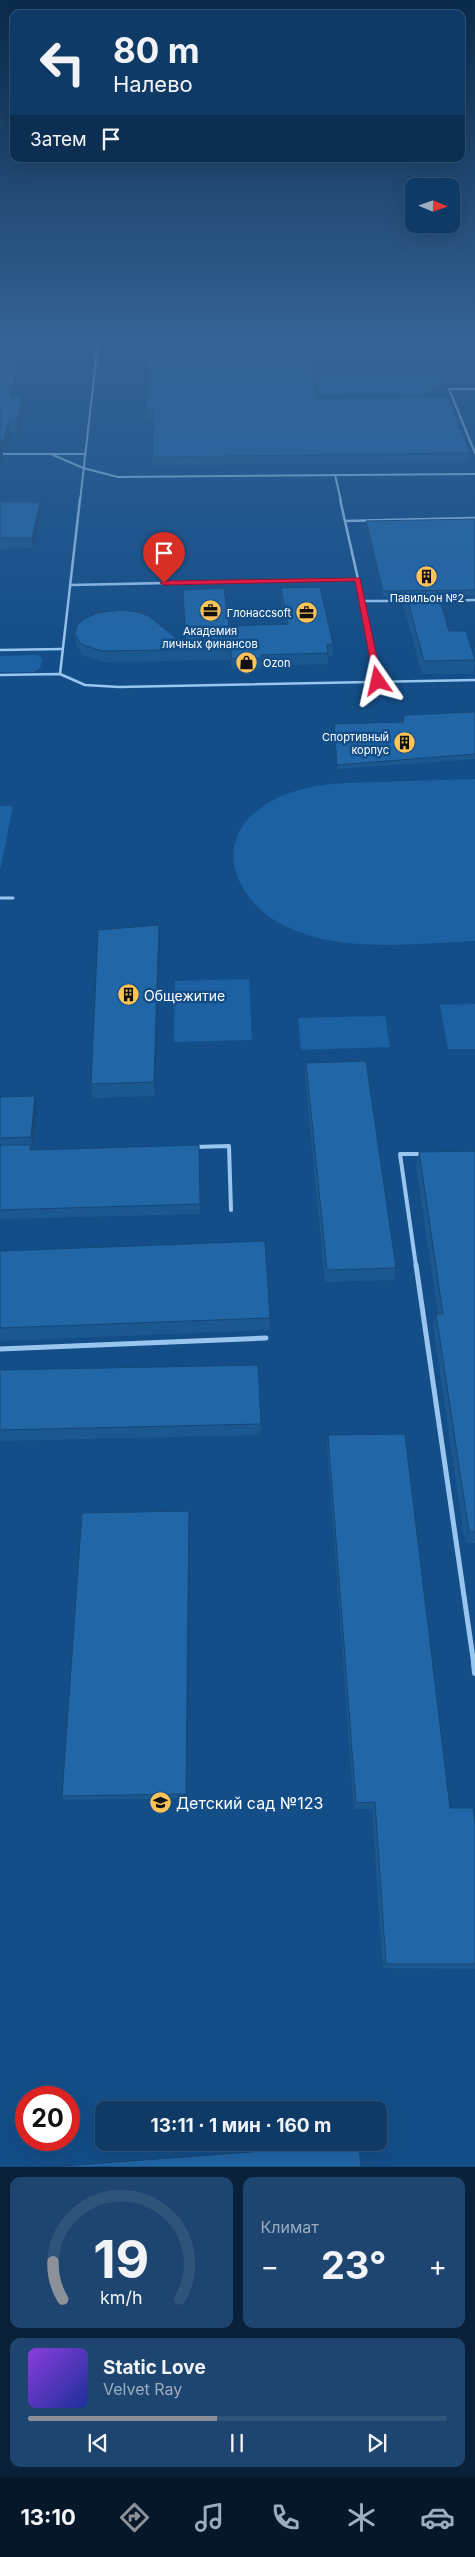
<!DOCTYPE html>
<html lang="ru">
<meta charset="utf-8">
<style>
body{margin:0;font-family:Inter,sans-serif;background:#1d456f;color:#f1f3f6;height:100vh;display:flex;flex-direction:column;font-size:19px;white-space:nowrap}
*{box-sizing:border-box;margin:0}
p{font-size:16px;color:#9badbf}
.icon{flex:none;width:28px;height:28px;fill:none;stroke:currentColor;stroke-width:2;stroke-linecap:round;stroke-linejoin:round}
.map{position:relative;height:2167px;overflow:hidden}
.panel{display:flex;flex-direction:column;gap:10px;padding:10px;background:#082038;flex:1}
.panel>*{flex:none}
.hud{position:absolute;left:10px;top:10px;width:455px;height:152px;border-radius:10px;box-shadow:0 5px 20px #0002,0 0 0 1px #2f547a;background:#0f3a66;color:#f1f3f6;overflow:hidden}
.needle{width:32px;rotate:92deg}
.controls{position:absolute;left:405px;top:178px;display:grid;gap:10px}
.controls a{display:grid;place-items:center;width:55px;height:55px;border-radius:10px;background:#0f3a66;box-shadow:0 5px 20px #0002,0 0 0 1px #2f547a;font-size:25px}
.speed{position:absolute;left:15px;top:2086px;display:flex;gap:10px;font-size:25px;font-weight:700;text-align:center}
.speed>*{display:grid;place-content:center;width:65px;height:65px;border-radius:50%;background:#0f3a66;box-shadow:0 5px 20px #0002,0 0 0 1px #2f547a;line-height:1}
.speed .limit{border:8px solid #d22;background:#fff;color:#111}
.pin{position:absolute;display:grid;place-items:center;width:42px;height:42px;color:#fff;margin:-51px -21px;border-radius:50% 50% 50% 0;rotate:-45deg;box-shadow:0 0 5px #0007}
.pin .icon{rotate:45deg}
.me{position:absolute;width:55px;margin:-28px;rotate:349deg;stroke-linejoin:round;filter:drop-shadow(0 0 4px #0008)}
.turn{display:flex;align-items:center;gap:18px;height:105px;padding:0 20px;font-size:22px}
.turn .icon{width:65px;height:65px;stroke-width:2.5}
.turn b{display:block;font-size:35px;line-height:42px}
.then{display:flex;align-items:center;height:48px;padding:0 20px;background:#0003;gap:10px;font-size:19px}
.big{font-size:38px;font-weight:700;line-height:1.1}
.panel .tile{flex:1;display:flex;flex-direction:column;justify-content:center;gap:8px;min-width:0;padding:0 18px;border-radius:10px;background:#1d456f}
.panel .dial{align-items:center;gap:0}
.dial svg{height:130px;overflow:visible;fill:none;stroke:#2f547a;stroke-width:7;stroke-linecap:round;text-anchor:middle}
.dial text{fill:#f1f3f6;stroke:none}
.song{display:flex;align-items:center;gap:15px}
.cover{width:60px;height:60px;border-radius:8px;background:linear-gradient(135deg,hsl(270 70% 55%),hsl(230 70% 35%))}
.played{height:5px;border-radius:2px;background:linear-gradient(90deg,#8c9099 45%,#2f547a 45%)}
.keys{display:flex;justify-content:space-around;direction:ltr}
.heat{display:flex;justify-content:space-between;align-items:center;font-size:28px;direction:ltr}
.panel .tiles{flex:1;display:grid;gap:10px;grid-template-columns:1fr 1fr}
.tile:last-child{grid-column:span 2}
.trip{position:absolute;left:95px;top:2101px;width:292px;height:50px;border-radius:10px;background:#0f3a66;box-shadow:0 5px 20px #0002,0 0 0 1px #2f547a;font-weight:700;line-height:50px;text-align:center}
.dock{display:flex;height:80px;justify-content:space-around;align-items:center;background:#061729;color:#9badbf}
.dock .icon{width:35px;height:35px}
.dock .selected{color:#8c9099}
.dock b{font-size:22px;color:#f1f3f6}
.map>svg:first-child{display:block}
</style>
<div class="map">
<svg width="475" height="2167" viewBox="0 0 475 2167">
<rect width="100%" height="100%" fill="#144e88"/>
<g fill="#1c61a2">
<polygon points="452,370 429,393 145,397 146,374"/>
<polygon points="38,655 42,659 40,668 34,672 0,672 0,656"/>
<path d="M 475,779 L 475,941 C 413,943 345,954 287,927 C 241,906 209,848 258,810 C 282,791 314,785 344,783 Z"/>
<polygon points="0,806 13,806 0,871"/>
<polygon points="249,979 252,1040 174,1042 175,981"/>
<polygon points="475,1004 475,1049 448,1049 440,1005"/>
<polygon points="385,1016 390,1047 301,1050 298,1018"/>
</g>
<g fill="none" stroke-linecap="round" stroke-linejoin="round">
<g stroke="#99c6ef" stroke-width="2">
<polyline points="21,349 27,349 28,342"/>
<polyline points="475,389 449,389 475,453"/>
<polyline points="0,454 84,454"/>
<polyline points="51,454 83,468 118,477 475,474"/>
<polyline points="335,475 341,501"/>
<polyline points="80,501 98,342"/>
</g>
<g stroke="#99c6ef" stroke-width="2.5">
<polyline points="340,499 358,579"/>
<polyline points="345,521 475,518"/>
<polyline points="70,585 358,579 362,601 407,601"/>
<polyline points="362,601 378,681"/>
<polyline points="436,601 475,600"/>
<polyline points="0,650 62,649"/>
<polyline points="60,674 80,499"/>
<polyline points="0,675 60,674 85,685 119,687 475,680"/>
</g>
<polyline stroke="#99c6ef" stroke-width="3" points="0,898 13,898"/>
<g stroke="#99c6ef" stroke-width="4">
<polyline points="195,1147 229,1146 231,1210"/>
<polyline points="416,1266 400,1154 423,1154"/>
</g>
<g stroke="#99c6ef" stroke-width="5">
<polyline points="416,1265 474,1665"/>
<polyline points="0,1349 266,1338"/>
</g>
<polyline stroke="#99c6ef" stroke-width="6" points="474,1663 475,1673"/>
</g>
<g fill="#1c5890">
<polygon points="38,342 69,342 64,367 35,368 34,359"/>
<polygon points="149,342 475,342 475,365 311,367 318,399 470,453 469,462 153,466 152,457 154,419 147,419 146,410"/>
<polygon points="0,346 24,346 25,356 14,396 25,407 18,434 11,434 5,451 3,452 3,457 0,468"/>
<polygon points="0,502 41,512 33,548 0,549"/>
<polygon points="475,519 475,595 438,595 449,631 475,660 473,674 422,674 403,604 404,596 383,596 366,525 366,521"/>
<polygon points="281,588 333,644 332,655 328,656 328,664 261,666 261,669 232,669 231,660 103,662 82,655 76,644 75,634 186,646 229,626 285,624 281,599"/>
<polygon points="475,712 475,759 337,769 334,724 403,722"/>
<polygon points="160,939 155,1096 93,1098 91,1084"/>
<polygon points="306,1063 396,1268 394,1280 325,1282 305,1076"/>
<polygon points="0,1097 37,1106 33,1147 31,1147 31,1150 199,1145 200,1214 0,1219"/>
<polygon points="475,1151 475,1543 465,1543 433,1327 436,1314 438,1314 416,1166 419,1152"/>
<polygon points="0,1251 270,1318 269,1330 0,1341"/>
<polygon points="0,1370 261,1424 260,1435 0,1441"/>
<polygon points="328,1435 450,1808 475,1823 475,1969 383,1968 372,1809 354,1809 327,1446"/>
<polygon points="189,1511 187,1798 64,1800 62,1796"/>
</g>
<g fill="#174775">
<polygon points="66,342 69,342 64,367 63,359"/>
<polygon points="24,346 25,356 11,407 10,396"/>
<polygon points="23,396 25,407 18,434 17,422"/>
<polygon points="9,422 11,434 5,451 3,452 3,457 0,468 0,441"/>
<polygon points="40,502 41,512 33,548 32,538"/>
<polygon points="159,925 160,939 155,1096 154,1082"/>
<polygon points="35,1096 37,1106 33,1147 31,1137"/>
<polygon points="189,1511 190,1518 187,1798 186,1794"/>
</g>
<g fill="#2166a7" stroke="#174775">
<polygon points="38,342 66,342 63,359 34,359"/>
<polygon points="149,342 475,342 475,357 309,359 318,399 448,397 470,453 152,457 154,410 146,410"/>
<polygon points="0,346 24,346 10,396 23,396 17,422 9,422 4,440 0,441"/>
<polygon points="0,502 40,502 32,538 0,538"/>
<polygon points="475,519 475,590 383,591 366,521"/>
<polygon points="320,587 333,644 327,645 328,653 261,655 261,658 232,659 230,649 102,651 81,644 75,634 77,626 84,619 97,613 121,610 138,612 149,616 186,646 183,590 224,588 229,626 288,624 281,588"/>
<polygon points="405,591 437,591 449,631 466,631 475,660 424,661"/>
<polygon points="475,712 475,754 337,765 334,724 403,722 404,715"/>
<polygon points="159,925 154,1082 91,1084 98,930"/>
<polygon points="366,1061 396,1268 327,1270 306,1063"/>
<polygon points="35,1096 31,1137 0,1138 0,1097"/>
<polygon points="0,1145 31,1145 30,1150 199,1145 200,1204 0,1210"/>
<polygon points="475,1151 475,1532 469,1532 436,1314 443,1314 419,1152"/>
<polygon points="265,1241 270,1318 0,1328 0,1251"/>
<polygon points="258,1365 261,1424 0,1430 0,1370"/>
<polygon points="405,1434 450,1808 473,1808 475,1823 475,1964 386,1964 375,1802 356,1803 328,1435"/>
<polygon points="189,1511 186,1794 62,1796 82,1513"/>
<polygon points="359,2144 361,2167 49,2167"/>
</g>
<linearGradient id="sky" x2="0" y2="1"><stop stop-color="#0b2b4b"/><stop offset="0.53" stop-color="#346396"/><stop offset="1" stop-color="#346396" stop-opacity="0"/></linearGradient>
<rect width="475" height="646" fill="url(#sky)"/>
<polygon fill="#e11d48" stroke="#92132f" points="360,578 382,681 378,683 374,681 355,581 164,585 160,583 164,581"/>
<defs>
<symbol id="building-disc" viewBox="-11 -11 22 22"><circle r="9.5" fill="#ffc457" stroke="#144e88"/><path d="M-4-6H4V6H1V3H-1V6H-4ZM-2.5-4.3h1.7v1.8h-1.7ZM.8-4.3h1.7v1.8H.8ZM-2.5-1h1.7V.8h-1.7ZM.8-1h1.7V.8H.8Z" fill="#111"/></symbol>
<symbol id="office-disc" viewBox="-11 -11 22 22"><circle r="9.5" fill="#ffc457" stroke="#144e88"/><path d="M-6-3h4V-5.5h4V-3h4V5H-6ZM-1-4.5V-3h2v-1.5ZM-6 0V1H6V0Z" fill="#111"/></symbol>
<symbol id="shop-disc" viewBox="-11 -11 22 22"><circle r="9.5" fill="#ffc457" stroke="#144e88"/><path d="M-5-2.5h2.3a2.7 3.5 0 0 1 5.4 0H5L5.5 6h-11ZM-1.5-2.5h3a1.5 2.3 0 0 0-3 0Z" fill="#111"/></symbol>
<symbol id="school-disc" viewBox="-11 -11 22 22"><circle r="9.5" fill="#ffc457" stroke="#144e88"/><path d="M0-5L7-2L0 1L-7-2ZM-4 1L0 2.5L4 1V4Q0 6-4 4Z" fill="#111"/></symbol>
</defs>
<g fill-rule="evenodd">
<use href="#building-disc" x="414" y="564" width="25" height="25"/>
<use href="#office-disc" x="198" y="598" width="25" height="25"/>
<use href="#office-disc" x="294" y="600" width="25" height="25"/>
<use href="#shop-disc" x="234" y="650" width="25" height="25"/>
<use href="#building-disc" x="392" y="730" width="25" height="25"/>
<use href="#building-disc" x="116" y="982" width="25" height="25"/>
<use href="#school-disc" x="148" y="1790" width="25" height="25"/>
</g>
<g text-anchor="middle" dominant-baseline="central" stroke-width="5" stroke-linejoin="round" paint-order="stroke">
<g font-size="11" fill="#fff" stroke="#144e88">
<text x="427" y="598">Павильон №2</text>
<text x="291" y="613" text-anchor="end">Глонассsoft</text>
<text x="210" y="631">Академия<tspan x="210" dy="13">личных финансов</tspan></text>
<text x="263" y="663" text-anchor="start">Ozon</text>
<text x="389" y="737" text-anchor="end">Спортивный<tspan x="389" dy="13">корпус</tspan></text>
</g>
<g font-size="14" fill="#fff" stroke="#144e88" text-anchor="start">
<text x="144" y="995">Общежитие</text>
</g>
<g font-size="16" fill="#fff" stroke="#144e88" text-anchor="start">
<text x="176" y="1803">Детский сад №123</text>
</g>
</g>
</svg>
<div class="controls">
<a><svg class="needle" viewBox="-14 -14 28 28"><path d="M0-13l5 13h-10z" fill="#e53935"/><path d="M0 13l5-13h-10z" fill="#9badbf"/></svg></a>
</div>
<div class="speed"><div class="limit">20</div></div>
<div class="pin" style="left:164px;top:583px;background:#d93025"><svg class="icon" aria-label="arrive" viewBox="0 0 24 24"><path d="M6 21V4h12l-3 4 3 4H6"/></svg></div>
<svg class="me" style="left:378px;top:681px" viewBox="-20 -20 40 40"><path d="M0-17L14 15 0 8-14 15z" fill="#e11d48" stroke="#fff" stroke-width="4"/></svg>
<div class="trip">13:11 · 1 мин · 160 m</div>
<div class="hud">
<div class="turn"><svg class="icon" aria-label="left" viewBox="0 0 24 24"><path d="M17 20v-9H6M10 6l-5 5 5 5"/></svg><div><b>80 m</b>Налево</div></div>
<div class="then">Затем<svg class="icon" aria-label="arrive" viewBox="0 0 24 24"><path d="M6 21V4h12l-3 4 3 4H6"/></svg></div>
</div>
</div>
<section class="panel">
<div class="tiles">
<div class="tile dial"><svg viewBox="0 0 100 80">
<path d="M14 69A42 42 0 1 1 86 69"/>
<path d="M14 69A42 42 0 0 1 8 46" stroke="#8c9099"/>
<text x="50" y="56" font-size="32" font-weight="700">19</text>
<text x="50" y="72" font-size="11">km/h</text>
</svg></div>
<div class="tile"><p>Климат</p>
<div class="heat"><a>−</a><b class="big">23°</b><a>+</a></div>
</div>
<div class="tile">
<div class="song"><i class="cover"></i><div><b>Static Love</b><p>Velvet Ray</p></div></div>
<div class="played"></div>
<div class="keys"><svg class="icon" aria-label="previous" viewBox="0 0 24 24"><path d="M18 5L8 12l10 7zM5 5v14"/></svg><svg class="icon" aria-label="pause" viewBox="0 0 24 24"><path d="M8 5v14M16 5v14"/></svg><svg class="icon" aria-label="next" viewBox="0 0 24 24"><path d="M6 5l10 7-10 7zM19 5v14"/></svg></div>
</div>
</div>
</section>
<nav class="dock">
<b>13:10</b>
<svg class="icon selected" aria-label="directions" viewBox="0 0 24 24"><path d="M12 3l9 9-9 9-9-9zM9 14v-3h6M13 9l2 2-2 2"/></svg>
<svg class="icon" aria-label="music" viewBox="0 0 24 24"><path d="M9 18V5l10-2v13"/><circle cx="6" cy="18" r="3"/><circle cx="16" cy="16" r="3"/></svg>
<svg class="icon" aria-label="phone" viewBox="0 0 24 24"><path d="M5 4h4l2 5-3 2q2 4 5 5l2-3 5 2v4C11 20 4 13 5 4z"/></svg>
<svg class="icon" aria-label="climate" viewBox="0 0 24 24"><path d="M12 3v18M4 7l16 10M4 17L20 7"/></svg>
<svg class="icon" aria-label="car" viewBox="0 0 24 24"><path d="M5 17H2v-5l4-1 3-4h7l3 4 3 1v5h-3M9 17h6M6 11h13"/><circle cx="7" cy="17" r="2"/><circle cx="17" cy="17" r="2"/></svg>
</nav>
